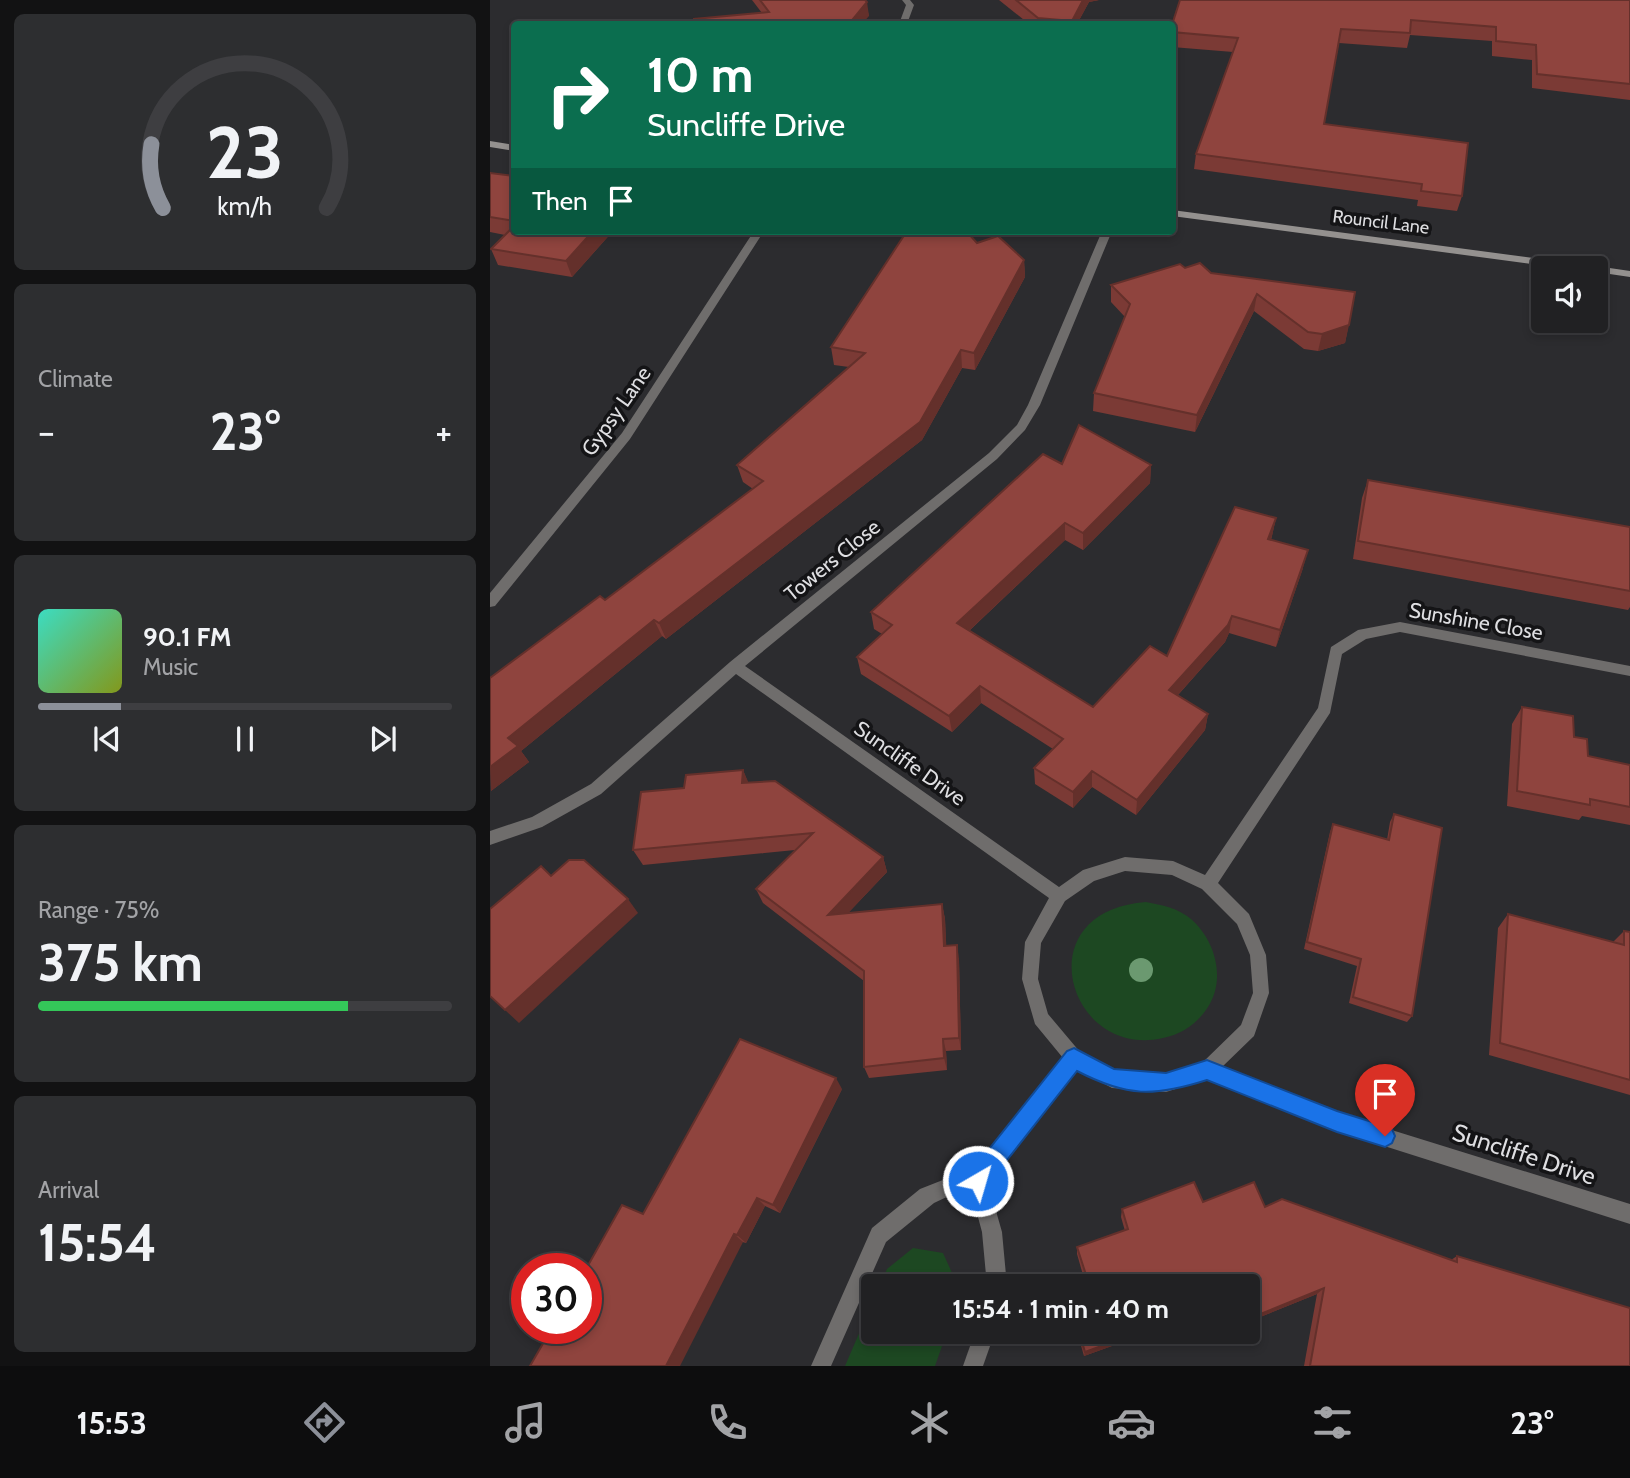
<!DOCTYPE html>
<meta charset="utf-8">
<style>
body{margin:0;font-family:Cabin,sans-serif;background:#2d2e30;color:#f1f3f6;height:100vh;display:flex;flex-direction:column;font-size:26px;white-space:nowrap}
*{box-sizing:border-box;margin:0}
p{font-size:23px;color:#a2a3a6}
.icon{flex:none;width:38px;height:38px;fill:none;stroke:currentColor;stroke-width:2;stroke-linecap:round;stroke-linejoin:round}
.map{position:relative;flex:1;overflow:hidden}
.sheet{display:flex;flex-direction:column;gap:14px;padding:14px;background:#121213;width:490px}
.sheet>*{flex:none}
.hud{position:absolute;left:21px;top:21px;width:665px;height:214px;border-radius:7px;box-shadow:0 4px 10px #0003,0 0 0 2px #3e3e41;background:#0b6e4f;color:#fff;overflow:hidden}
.fabs{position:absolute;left:1041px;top:256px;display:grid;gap:14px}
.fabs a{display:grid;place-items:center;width:77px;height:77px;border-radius:7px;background:#212123;box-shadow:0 4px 10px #0003,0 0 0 2px #3e3e41;font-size:35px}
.speed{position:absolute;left:21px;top:1253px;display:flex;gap:14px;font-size:35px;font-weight:700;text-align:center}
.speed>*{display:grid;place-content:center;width:91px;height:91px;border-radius:50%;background:#212123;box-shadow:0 4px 10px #0003,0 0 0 2px #3e3e41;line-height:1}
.speed .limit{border:10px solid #d22;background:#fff;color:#111}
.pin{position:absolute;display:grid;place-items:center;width:60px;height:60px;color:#fff;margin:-72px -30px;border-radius:50% 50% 50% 0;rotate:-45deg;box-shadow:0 0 7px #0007}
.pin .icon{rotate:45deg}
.me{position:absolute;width:77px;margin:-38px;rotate:38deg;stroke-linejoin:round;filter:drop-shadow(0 0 5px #0008)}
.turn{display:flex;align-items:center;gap:24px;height:147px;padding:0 21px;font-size:32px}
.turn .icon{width:91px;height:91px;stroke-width:2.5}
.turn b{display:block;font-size:49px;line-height:60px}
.then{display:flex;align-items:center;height:66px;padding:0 21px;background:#0003;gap:14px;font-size:26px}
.big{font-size:52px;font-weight:700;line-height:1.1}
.sheet .card{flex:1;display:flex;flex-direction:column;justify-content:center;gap:10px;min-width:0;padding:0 24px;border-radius:10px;background:#2d2e30}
.sheet .dial{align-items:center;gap:0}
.dial svg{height:182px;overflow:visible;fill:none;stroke:#3e3e41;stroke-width:7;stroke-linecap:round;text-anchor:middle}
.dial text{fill:#f1f3f6;stroke:none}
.song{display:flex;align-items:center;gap:21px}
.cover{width:84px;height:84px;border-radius:10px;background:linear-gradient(135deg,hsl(170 70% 55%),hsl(70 70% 35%))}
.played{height:7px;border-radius:4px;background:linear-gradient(90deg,#8c9099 20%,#3e3e41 20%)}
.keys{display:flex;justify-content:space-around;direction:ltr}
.heat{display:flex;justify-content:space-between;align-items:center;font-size:38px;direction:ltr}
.charge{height:10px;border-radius:5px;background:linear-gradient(90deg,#34c759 75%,#3e3e41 0)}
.trip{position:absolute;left:371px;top:1274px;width:399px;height:70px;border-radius:7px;background:#212123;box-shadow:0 4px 10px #0003,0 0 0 2px #3e3e41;font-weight:700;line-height:70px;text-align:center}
.tab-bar{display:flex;height:112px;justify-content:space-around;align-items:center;background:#0d0d0e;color:#a2a3a6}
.tab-bar .icon{width:49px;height:49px}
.tab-bar .current{color:#8c9099}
.tab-bar b{font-size:32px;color:#f1f3f6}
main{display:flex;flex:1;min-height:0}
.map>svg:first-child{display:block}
</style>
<main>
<section class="sheet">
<div class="card dial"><svg viewBox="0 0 100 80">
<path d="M14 69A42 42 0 1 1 86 69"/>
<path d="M14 69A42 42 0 0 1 9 41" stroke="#8c9099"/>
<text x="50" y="56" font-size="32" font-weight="700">23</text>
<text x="50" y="72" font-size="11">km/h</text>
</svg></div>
<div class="card"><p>Climate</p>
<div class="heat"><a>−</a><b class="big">23°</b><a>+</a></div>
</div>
<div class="card">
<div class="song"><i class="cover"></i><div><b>90.1 FM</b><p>Music</p></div></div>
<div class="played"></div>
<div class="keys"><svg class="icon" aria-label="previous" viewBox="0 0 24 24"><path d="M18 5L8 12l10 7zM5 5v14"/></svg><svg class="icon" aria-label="pause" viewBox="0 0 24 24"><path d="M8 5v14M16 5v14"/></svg><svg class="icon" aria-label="next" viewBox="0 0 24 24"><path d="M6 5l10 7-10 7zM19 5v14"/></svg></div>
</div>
<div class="card"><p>Range · 75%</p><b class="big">375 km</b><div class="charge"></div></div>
<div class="card"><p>Arrival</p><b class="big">15:54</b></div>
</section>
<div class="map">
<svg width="1140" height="1366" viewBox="0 0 1140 1366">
<rect width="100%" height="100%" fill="#2c2c2f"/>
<g fill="#1d4822">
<path d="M 656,902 C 672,905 688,908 701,919 C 726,941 737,981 716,1010 C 705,1025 692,1034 673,1038 C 578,1060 534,911 656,902 Z"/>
<polygon points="423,1248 453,1253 468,1286 390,1286 397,1269"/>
<polygon points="383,1301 383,1332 457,1332 445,1366 355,1366"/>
</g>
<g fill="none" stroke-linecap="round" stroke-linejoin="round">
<g fill="#6f6d6c" fill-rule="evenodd">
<polygon points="412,0 420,0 424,5 417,24 409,24 416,5"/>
<polygon points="264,231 274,231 140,439 5,606 0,607 0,593 132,433"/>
<path d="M 612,231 L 622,231 L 550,405 L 535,430 L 507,459 L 255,666 L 569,887 L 593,870 L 635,857 L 683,861 L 715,875 L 828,708 L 841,647 L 868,630 L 910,622 L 1140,666 L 1140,676 L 910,632 L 876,639 L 852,654 L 840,713 L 728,883 L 759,914 L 776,955 L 779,993 L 764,1036 L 732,1067 L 847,1113 L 1140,1204 L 1140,1224 L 847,1131 L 717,1079 L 676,1092 L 622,1088 L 586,1069 L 498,1183 L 512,1232 L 517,1286 L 497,1286 L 492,1232 L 481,1191 L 463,1194 L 444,1203 L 396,1242 L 341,1366 L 321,1366 L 382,1228 L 430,1189 L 463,1176 L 483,1172 L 573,1058 L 545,1024 L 532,979 L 535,942 L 559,898 L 246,674 L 111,794 L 52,827 L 0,845 L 0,831 L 42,817 L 101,784 L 240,662 L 499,453 L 527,425 L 538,405 ZM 635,871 L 682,875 L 712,889 L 747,924 L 760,955 L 763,993 L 751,1025 L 712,1063 L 676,1074 L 624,1070 L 590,1052 L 558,1014 L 548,979 L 551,943 L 575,901 L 604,881 Z"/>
<polygon points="485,1332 505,1332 493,1366 473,1366"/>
</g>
<g fill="#94918f" fill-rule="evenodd">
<polygon points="0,141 24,145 24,151 0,147"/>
<polygon points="682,210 1096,265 1101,268 1072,268 682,216"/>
<polygon points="1106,266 1140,271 1140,277 1106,272 1106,268 1102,268"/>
</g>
</g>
<circle fill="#6b9970" cx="651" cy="970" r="12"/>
<g fill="#7b3a35">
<polygon points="262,0 375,0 379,16 272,13"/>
<polygon points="509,0 609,0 599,2 587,24 539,24"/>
<polygon points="1140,0 1140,100 1042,88 1042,60 1002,56 1002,41 920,35 917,48 849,43 834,124 972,196 967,211 927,206 928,200 704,169 706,154 743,52 682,47 682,25"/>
<polygon points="0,173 24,176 24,231 123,231 82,277 8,265 1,249 15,235 0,232"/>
<polygon points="487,243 534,260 535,277 485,370 472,368 432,440 176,639 172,636 31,751 39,762 1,791 0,678 115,600 263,489 253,482 247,465 359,367 344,365 341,347"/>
<polygon points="695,268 721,273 865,292 855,343 828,351 814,349 764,311 705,432 603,411 604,393 635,317 621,302 621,285"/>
<polygon points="572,464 661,465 660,483 593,550 575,540 479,631 603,707 677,656 786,518 781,540 813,568 786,647 739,633 735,642 688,695 718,714 715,730 646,815 602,787 583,808 545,784 544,768 563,749 491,703 462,732 371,674 367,657 392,634 384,629 381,612"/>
<polygon points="878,480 1140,527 1140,607 1138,610 863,559 872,498"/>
<polygon points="1032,707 1084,737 1098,756 1140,765 1140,825 1092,816 1089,820 1017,806 1022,724"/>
<polygon points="253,770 258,783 393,857 397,872 358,913 452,904 455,919 456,946 469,959 471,1050 456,1051 457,1070 379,1078 374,1067 374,981 273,903 266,889 305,850 153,865 143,850 194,788"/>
<polygon points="904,814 922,1016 917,1022 859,1003 867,966 814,949 840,832 843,824 897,840 900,822"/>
<polygon points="1018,914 1123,942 1134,931 1140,932 1140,1095 999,1055 1008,928"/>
<polygon points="352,1089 290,1213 275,1206 256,1243 153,1214"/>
<polygon points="713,1202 775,1207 961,1260 967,1256 1140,1366 814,1366 827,1294 758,1322 758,1286 595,1282 587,1254 587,1247 635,1231 631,1217 632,1209"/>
<polygon points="587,1332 661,1332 594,1356"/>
<polygon points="720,1332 735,1332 722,1337"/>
</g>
<g fill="#64302b">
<polygon points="593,0 609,0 599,2 587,24 582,24 582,21"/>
<polygon points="377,2 379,16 372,24 359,24"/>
<polygon points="103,231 123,231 82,277 76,261"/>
<polygon points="534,260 535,277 485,370 484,353"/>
<polygon points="767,294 764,311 705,432 707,415"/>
<polygon points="859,325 855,343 828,351 832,334"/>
<polygon points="471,350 472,368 432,440 176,639 169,623"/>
<polygon points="661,465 660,483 593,550 593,533"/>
<polygon points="786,518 782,536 774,557 778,539"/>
<polygon points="575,523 575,540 469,640 467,623"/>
<polygon points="818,550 813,568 786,647 790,630"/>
<polygon points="742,616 739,633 735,642 677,707 679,690"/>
<polygon points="164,620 172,636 31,751 39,762 1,791 0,767 18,738"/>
<polygon points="490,686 491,703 462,732 459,716"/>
<polygon points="718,714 715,730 646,815 647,800"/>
<polygon points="253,770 260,786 252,783"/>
<polygon points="602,771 602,787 583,808 583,792"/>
<polygon points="393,857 397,872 343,929 338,915"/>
<polygon points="138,899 148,913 29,1023 15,1010"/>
<polygon points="452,904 455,919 457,960 454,946"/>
<polygon points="467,945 469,959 471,1050 469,1038"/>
<polygon points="453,1039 456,1051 457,1070 454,1058"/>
<polygon points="346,1078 352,1089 290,1213 283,1205"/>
<polygon points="267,1198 275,1206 256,1243 247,1235"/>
<polygon points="244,1234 253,1242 190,1366 176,1366"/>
<polygon points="834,1288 827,1294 758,1322 758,1319"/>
<polygon points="650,1332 661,1332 594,1356 595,1352"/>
<polygon points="727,1332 735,1332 722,1337"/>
</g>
<g fill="#8f443e" stroke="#64302b" stroke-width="2">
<polygon points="270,0 375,0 377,2 359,24 204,24 204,19 279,12"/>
<polygon points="526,0 593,0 582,21 548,18"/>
<polygon points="690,0 1140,0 1140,84 1047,74 1046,45 1006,41 1006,27 921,20 920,33 851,29 834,124 978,143 972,196 931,191 932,184 706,154 748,38 682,32 682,25"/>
<polygon points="0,173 24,176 24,221 0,217"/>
<polygon points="24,226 24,231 103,231 76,261 1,249"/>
<polygon points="417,231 465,231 478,233 487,243 508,236 534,260 484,353 471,350 430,422 169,623 164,620 18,738 28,746 0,767 0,678 110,596 115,600 273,481 247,465 375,353 341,347"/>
<polygon points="710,263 721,273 865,292 859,325 832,334 818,332 767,294 707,415 604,393 640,304 621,285 690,264 695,268"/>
<polygon points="589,425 661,465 593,533 575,523 467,623 603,707 660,646 677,656 745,507 786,518 778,539 818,550 790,630 742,616 738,625 679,690 718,714 647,800 602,771 583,792 544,768 573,739 490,686 459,716 367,657 402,625 381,612 553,454 572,464"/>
<polygon points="878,480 1140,527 1140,591 868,541"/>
<polygon points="1032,707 1083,716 1084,737 1097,739 1098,756 1140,765 1140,807 1100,799 1100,805 1027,791"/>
<polygon points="253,770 252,783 285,781 393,857 338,915 452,904 454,946 467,945 469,1038 453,1039 454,1058 374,1067 374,971 266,889 323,833 143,850 151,792 194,788 196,775"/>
<polygon points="904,814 952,828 922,1016 863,997 871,959 817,942 843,824 899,840"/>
<polygon points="79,860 94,860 138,899 15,1010 0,996 0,909 51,866 61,876"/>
<polygon points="1018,914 1134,945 1134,931 1140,932 1140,1080 1010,1043"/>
<polygon points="250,1039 346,1078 283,1205 267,1198 247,1235 244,1234 176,1366 40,1366 62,1328 96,1328 96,1269 132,1205 153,1214"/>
<polygon points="704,1182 713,1202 764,1182 775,1207 792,1199 967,1262 967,1256 1140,1308 1140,1366 820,1366 834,1288 758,1319 758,1286 584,1286 598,1281 587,1247 638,1229 632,1209"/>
<polygon points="589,1332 650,1332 595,1352"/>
</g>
<path fill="#1a73e8" stroke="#114b97" stroke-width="2" d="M 584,1048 L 624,1069 L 676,1073 L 717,1060 L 847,1111 L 895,1126 L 902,1129 L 905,1136 L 902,1143 L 895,1147 L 847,1132 L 717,1080 C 664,1097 637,1097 587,1071 L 495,1188 L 488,1192 L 480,1188 L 477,1181 L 480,1173 L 577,1051 Z"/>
<g text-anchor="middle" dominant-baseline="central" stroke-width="7" stroke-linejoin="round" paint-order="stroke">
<g font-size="18" fill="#dedee1" stroke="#141416">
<text transform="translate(891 222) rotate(7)">Rouncil Lane</text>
</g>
<g font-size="21" fill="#dedee1" stroke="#141416">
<text transform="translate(126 411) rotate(-55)">Gypsy Lane</text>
<text transform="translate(342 560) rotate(-39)">Towers Close</text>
<text transform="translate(986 621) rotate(10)">Sunshine Close</text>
<text transform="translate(420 763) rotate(35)">Suncliffe Drive</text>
</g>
<g font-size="24" fill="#dedee1" stroke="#141416">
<text transform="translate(1034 1154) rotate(18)">Suncliffe Drive</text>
</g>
</g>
</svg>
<div class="fabs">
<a><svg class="icon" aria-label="sound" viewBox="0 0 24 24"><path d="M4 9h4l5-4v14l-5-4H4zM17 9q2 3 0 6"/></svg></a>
</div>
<div class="speed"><div class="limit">30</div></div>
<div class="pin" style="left:895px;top:1136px;background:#d93025"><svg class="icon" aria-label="arrive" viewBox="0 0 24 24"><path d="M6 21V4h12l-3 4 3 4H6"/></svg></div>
<svg class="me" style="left:488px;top:1181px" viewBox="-20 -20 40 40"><circle r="17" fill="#1a73e8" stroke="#fff" stroke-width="3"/><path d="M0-11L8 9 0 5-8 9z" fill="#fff"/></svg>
<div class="trip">15:54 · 1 min · 40 m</div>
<div class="hud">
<div class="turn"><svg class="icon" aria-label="right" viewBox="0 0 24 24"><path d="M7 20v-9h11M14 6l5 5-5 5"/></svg><div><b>10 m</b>Suncliffe Drive</div></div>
<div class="then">Then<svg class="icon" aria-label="arrive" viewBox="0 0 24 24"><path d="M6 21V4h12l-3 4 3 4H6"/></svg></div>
</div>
</div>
</main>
<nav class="tab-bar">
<b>15:53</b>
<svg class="icon current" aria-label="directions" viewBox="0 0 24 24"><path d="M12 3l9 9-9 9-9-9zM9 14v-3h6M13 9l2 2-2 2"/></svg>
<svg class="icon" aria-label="music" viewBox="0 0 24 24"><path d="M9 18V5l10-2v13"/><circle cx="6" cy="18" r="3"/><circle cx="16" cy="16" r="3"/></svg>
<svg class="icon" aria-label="phone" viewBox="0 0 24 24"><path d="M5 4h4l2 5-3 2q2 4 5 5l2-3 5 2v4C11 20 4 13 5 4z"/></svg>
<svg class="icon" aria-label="climate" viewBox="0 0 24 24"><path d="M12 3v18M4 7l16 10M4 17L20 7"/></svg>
<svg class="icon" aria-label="car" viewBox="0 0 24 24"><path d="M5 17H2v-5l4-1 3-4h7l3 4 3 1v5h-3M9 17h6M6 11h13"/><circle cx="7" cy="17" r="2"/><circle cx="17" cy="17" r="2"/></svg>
<svg class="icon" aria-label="filters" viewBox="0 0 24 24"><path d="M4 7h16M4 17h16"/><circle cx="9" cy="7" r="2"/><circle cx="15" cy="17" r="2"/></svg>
<b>23°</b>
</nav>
